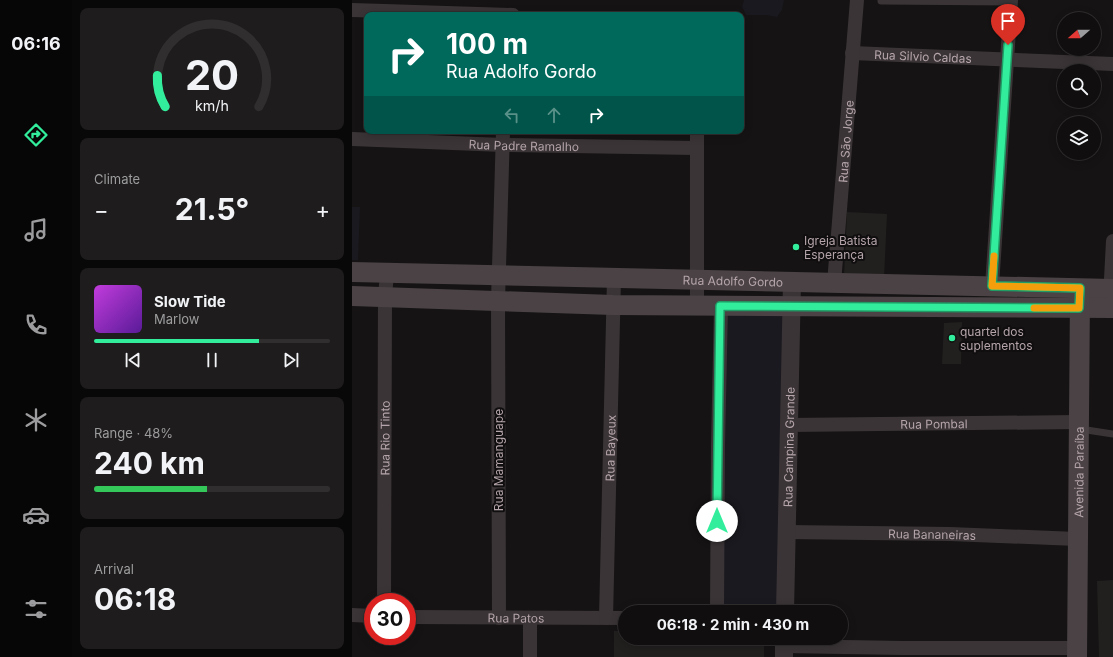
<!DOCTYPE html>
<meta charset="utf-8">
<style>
body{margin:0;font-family:Inter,sans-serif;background:#1e1c1c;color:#f1f3f6;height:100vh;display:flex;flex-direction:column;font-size:15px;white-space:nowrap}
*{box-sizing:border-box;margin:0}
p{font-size:13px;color:#9c9c9e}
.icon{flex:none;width:22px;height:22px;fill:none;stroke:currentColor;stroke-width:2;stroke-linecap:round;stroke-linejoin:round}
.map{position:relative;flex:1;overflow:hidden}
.sheet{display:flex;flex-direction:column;gap:8px;padding:8px;background:#090808;width:280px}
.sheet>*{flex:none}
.banner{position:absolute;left:12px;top:12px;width:380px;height:122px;border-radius:8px;box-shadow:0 2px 10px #0003,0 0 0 1px #302e2e;background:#00695c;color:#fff;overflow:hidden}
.needle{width:26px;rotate:250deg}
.buttons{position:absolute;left:705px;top:12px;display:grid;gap:8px}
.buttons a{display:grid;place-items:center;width:44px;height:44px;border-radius:50%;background:#100e0e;box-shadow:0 2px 10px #0003,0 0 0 1px #302e2e;font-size:20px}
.speed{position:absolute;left:12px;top:593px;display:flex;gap:8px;font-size:20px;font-weight:700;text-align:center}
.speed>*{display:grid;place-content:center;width:52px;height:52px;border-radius:50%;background:#100e0e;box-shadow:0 2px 10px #0003,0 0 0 1px #302e2e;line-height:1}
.speed .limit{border:6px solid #d22;background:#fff;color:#111}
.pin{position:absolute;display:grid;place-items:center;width:34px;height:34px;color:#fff;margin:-41px -17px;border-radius:50% 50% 50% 0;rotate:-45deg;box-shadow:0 0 4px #0007}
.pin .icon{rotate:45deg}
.me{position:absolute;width:44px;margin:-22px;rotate:0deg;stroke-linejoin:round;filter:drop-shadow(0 0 3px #0008)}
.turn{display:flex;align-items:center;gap:14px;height:84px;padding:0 16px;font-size:18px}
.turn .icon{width:52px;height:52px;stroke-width:2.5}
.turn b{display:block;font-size:28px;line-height:34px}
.lanes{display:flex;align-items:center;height:38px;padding:0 16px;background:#0003;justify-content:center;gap:20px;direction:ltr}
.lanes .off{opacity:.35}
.big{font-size:30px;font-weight:700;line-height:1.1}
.sheet .tile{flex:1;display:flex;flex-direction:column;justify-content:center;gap:6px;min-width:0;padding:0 14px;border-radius:8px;background:#1e1c1c}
.sheet .dial{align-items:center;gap:0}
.dial svg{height:104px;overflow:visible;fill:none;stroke:#302e2e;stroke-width:7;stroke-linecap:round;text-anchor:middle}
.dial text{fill:#f1f3f6;stroke:none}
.song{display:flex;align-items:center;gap:12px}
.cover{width:48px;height:48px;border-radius:6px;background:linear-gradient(135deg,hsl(290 70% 55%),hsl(270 70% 35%))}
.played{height:4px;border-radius:2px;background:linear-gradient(90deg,#32ee9c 70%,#302e2e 70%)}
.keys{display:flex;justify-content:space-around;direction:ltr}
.heat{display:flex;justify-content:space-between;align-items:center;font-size:22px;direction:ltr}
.charge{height:6px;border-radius:3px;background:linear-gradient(90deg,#34c759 48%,#302e2e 0)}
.trip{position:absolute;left:266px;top:605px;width:230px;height:40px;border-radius:20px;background:#100e0e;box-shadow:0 2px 10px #0003,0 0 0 1px #302e2e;font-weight:700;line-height:40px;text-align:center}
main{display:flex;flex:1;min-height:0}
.tab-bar{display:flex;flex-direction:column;width:72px;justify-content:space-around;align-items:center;background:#060606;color:#9c9c9e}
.tab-bar .icon{width:28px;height:28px}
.tab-bar .selected{color:#32ee9c}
.tab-bar b{font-size:18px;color:#f1f3f6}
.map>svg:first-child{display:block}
</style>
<main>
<nav class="tab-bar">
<b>06:16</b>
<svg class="icon selected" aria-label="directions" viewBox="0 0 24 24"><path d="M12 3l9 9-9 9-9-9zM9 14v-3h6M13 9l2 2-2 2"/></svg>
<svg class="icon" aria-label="music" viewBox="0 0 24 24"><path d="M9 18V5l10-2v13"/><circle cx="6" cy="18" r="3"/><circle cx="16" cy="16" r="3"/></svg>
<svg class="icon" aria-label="phone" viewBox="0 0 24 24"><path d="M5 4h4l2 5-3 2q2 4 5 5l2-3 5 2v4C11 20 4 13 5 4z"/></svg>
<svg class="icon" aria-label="climate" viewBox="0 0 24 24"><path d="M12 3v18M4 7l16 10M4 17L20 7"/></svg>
<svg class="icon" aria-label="car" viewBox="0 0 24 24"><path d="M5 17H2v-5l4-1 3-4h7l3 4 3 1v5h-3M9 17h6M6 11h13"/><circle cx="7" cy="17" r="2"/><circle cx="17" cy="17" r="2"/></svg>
<svg class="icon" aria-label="filters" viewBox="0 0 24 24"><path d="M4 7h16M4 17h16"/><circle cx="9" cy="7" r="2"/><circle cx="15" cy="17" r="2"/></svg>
</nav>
<section class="sheet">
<div class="tile dial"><svg viewBox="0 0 100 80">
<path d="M14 69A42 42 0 1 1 86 69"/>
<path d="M14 69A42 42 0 0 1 8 45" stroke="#32ee9c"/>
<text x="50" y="56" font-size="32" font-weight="700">20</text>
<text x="50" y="72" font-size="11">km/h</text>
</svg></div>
<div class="tile"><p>Climate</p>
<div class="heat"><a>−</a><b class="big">21.5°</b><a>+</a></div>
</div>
<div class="tile">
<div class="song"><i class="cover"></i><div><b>Slow Tide</b><p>Marlow</p></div></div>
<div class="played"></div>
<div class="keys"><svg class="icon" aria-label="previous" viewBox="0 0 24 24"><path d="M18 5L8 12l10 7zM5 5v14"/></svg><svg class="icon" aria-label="pause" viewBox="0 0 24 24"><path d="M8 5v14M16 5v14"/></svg><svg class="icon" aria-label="next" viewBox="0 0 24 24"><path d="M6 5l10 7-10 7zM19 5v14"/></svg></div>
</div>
<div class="tile"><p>Range · 48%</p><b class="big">240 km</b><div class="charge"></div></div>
<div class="tile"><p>Arrival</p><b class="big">06:18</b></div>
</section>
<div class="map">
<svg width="761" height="657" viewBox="0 0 761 657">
<rect width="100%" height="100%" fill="#151313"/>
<g fill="#221f1f">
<polygon points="495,212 535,214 532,278 492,276"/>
<polygon points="610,322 609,364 590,364 592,323"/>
<polygon points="761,580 761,657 747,657 745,581"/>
<polygon points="262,631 273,631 273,638 412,638 412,657 262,657"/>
</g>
<g fill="#1a191f">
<polygon points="392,0 432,0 430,10 425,17 414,15 394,15 390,7"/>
<polygon points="0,207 8,207 6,260 0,260"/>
<polygon points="375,311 433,313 427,609 369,606"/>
</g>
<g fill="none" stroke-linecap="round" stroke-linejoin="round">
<g stroke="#3a3436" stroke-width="7">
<polyline points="529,1 659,2"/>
<polyline points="728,429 761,434"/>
</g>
<g stroke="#3a3436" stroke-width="14">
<polyline points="0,10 161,15"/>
<path id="s1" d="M 500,53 L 761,64"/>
<path id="s2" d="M 0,139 L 151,145 L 344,148"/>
<path id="s3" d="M 482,283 L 505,0"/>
<polyline points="640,286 659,0"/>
<polyline points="758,298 761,241"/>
<polyline points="345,306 345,131"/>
<path id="s4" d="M 437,425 L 726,422"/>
<path id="s5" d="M 434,532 L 598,534 L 725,539"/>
<path id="s6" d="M 32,602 L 33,297 L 35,273"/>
<polyline points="365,612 366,446 369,306"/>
<polyline points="0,615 21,616"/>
<path id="s7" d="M 55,617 L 273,618"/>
<polyline points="147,618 146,301 151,131"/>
<path id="s8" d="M 254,618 L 262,278"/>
<polyline points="432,646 551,648 725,648"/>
<polyline points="178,657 178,618"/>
</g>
<g stroke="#3a3436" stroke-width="18">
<path id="s9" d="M 433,612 L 440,282"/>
<polyline points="432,657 432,638"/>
</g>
<g stroke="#4a4245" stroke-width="20">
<path id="s10" d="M 0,272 L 761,289"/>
<polyline points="0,296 261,305 761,308"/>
<path id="s11" d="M 725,657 L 728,295"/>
</g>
</g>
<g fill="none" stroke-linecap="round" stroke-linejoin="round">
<defs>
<polyline id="route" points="365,521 368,306 727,308 728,288 640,286 656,45"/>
</defs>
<use href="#route" stroke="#209b65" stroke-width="10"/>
<use href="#route" stroke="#32ee9c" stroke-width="7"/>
<polyline stroke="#f59e0b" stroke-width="7" points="642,256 640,286 728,288 727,308 682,308"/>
</g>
<g fill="#32ee9c" stroke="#100e0e" stroke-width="1.5">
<circle cx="444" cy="247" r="4"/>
<circle cx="600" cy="338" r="4"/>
</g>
<g text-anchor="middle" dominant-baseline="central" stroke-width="4" stroke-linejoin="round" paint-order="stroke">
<g font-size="12" fill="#b5a5ab" stroke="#100e0e">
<text stroke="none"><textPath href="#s1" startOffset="71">Rua Silvio Caldas</textPath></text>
<text stroke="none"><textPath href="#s3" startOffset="142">Rua São Jorge</textPath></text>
<text stroke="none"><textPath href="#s2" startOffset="172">Rua Padre Ramalho</textPath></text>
<text stroke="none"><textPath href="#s10" startOffset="381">Rua Adolfo Gordo</textPath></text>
<text stroke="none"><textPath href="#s4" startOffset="145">Rua Pombal</textPath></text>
<text stroke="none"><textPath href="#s6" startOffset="164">Rua Rio Tinto</textPath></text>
<text stroke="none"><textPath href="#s9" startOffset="165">Rua Campina Grande</textPath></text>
<text stroke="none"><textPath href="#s8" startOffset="170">Rua Bayeux</textPath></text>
<text transform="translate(146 460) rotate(-90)">Rua Mamanguape</text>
<text stroke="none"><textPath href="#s11" startOffset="185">Avenida Paraíba</textPath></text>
<text stroke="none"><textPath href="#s5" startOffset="146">Rua Bananeiras</textPath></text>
<text stroke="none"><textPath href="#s7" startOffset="109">Rua Patos</textPath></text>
</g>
<g font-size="12" fill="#b5a5ab" stroke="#100e0e" text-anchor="start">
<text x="452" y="240">Igreja Batista<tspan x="452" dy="14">Esperança</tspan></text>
<text x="608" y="331">quartel dos<tspan x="608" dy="14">suplementos</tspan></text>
</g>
</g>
</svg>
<div class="buttons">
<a><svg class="needle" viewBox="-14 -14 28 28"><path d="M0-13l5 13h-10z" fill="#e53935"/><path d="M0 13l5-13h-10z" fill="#9c9c9e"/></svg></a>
<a><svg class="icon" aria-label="search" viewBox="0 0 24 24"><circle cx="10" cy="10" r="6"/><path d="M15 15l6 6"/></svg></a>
<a><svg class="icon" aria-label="layers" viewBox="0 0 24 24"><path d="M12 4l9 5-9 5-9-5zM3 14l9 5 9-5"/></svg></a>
</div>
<div class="speed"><div class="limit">30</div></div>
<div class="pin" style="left:656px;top:45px;background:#d93025"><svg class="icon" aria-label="arrive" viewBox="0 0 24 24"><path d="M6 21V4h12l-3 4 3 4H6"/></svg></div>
<svg class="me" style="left:365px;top:521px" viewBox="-20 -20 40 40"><circle r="19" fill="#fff"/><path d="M0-13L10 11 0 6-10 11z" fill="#32ee9c"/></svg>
<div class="trip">06:18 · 2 min · 430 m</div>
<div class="banner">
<div class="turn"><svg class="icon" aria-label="right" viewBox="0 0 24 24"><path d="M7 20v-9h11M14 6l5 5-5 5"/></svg><div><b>100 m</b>Rua Adolfo Gordo</div></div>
<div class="lanes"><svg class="icon off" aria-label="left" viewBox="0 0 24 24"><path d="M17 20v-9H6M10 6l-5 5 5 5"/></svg><svg class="icon off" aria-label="ahead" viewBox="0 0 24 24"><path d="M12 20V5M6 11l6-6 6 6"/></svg><svg class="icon" aria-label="right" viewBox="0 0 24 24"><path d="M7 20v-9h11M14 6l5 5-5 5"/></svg></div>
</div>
</div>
</main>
